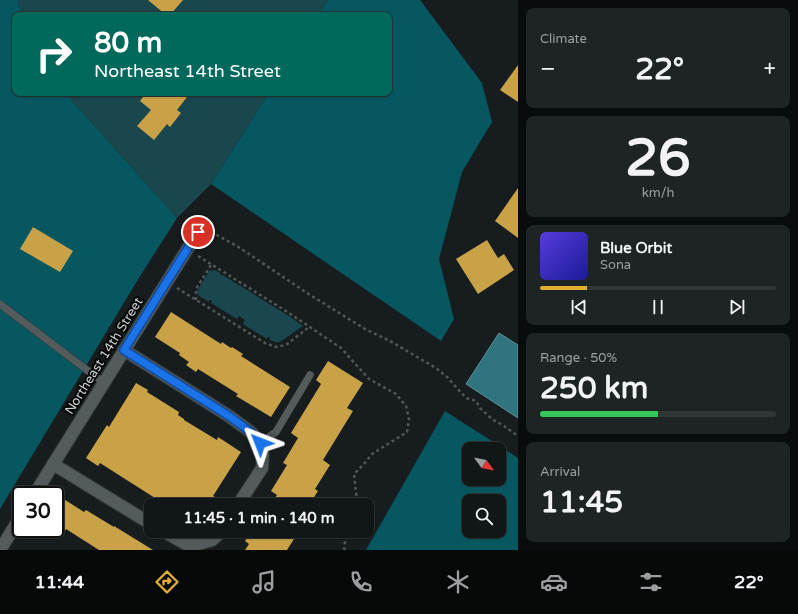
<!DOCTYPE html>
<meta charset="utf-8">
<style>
body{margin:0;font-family:"Varela Round",sans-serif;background:#1e2323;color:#f1f3f6;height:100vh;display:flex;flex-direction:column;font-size:15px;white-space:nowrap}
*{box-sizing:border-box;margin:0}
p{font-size:13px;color:#9c9fa1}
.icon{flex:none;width:22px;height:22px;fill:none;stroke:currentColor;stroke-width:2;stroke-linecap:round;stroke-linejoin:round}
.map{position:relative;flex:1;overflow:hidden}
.drawer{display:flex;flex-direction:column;gap:8px;padding:8px;background:#090c0c;width:280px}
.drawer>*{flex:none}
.top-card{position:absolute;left:12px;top:12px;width:380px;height:84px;border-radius:8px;box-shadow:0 1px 3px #0004,0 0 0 1px #303535;background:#00695c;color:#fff;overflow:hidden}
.needle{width:26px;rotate:123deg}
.tools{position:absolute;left:462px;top:442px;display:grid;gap:8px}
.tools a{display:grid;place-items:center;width:44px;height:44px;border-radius:8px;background:#111616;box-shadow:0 1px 3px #0004,0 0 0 1px #303535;font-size:20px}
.speed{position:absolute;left:12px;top:486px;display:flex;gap:8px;font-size:20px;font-weight:700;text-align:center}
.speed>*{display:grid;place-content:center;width:52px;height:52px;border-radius:50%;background:#111616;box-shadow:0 1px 3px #0004,0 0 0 1px #303535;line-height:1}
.speed .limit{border:2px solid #111;border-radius:6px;background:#fff;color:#111}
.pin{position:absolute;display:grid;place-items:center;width:34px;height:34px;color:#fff;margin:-17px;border:2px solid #fff;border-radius:50%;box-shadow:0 1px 4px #0007}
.me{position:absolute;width:44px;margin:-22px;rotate:315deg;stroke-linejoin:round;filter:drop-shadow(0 0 3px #0008)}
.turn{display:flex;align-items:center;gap:14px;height:84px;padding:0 16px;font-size:18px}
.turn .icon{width:52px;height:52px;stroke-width:2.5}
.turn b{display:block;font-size:28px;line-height:34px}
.big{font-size:30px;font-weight:700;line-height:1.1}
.drawer .tile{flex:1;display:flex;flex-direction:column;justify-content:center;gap:6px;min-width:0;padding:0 14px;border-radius:8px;background:#1e2323}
.drawer .dial{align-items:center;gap:0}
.dial b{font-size:52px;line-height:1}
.song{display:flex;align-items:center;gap:12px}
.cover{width:48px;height:48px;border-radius:6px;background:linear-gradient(135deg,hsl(250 70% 55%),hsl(240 70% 35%))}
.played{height:4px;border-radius:2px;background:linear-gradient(90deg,#e1af34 20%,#303535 20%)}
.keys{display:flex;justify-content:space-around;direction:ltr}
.heat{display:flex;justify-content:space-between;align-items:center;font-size:22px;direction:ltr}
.charge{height:6px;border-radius:3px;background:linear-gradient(90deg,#34c759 50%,#303535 0)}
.trip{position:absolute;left:144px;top:498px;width:230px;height:40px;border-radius:8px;background:#111616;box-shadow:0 1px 3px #0004,0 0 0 1px #303535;font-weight:700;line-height:40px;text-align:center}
.tabs{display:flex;height:64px;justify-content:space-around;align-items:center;background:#070909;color:#9c9fa1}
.tabs .icon{width:28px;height:28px}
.tabs .selected{color:#e1af34}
.tabs b{font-size:18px;color:#f1f3f6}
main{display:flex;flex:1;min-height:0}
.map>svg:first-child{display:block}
</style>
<main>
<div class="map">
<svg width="518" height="550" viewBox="0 0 518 550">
<rect width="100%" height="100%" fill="#171d1e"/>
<g fill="#19474d">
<polygon points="19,0 328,0 318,15 24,15 18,4"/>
<polygon points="65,93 269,93 211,184 177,218"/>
<polygon points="215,270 220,273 221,276 221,274 289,316 303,326 280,342 275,342 270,340 270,337 268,337 267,339 243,324 245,320 239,316 237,319 211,303 212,301 211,300 209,300 209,302 205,299 206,298 204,299 198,295 197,291 209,271"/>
</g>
<g fill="#075761" fill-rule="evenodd">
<polygon points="0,0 19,0 18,4 24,15 15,15 15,93 65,93 177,218 137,281 0,509"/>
<polygon points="328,0 420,0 482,83 492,122 462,172 439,259 454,319 441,341 211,184 269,93 389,93 389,15 318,15"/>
<path d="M 445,411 L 518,458 L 518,550 L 366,550 ZM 469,449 L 499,449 L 499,479 L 469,479 ZM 469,501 L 499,501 L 499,531 L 469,531 Z"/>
</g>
<polygon fill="#2f747e" stroke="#5f9097" points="499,333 518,345 518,418 466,384"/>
<g fill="#c9a248">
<polygon points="148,0 183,0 170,15 166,15"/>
<polygon points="518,65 518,102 500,90"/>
<polygon points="146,93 190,93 177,110 181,113 170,127 167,124 154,140 137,126 151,110 140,101"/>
<polygon points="518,188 518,238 495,221"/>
<polygon points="33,227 73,251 60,272 20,249"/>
<polygon points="487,240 498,258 504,254 514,270 478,294 456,259"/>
<polygon points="171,312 221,344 222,342 231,348 232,347 243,354 241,356 290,387 271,417 236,396 238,394 198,369 196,372 186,365 189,362 179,355 180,353 155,337"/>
<polygon points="328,361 363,383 347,408 353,411 323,460 330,465 315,489 318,491 309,505 270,505 277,495 271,491 287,465 283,463 298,438 291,433 321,384 316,380"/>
<polygon points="136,383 148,390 147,392 179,412 178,415 184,419 184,420 217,440 218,437 241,452 213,496 215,497 210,505 166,505 100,463 98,466 86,458 107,425 109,427"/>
<polygon points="62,498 84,512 86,510 114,527 114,526 153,550 99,550 66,529 64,533 55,527 55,508"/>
<polygon points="251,531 299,531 287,550 245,550 249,544 245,541"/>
</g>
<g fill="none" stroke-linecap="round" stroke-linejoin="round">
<defs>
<g id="service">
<polyline points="0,304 104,383"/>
<polyline points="260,443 276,432 310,375"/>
</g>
<g id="minor">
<polyline points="124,350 229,416 252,433 260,443 263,454 262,468 238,505"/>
<polyline points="53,464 151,524"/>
<polyline points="34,495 198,232"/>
<polyline points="163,531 186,544 198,544 212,540 222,531"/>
<polyline points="0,550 21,516"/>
</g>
</defs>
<use href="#service" stroke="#343838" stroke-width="8"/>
<use href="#minor" stroke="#343838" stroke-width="14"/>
<g stroke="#505656" stroke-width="2.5" stroke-dasharray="3 3" stroke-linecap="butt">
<polyline points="211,232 237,246 307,293 365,329 390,341 436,368 447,377 466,398 476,401 480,408 492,419 504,426 518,436"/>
<polyline points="198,256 289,313 341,348 369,379 396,394 406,406 409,419 407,432 372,454 364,464 354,474 357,501 354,505"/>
<polyline points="177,288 265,343 276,347 286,345 309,327"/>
<polyline points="196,300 196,289 211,265"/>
<polyline points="345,550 344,548 347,531"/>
</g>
<use href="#service" stroke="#545b5c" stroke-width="7"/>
<use href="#minor" stroke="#545b5c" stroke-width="12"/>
</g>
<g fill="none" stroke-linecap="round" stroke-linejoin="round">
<defs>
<polyline id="route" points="198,232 124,350 229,416 252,433 260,443"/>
</defs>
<use href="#route" stroke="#114b97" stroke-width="10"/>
<use href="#route" stroke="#1a73e8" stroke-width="7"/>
</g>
<g text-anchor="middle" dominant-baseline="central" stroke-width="4" stroke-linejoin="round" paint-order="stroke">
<g font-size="13" fill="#ced2d2" stroke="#050707">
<text transform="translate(104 356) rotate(-58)">Northeast 14th Street</text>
</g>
</g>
</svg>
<div class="tools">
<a><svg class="needle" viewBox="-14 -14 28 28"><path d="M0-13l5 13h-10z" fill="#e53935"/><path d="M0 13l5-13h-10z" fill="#9c9fa1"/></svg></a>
<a><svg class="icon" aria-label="search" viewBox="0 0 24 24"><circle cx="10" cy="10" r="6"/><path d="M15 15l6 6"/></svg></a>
</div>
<div class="speed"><div class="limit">30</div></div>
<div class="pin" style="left:198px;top:232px;background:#d93025"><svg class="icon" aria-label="arrive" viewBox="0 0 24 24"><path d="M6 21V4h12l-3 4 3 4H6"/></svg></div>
<svg class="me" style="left:260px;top:443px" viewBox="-20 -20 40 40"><path d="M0-17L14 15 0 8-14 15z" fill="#1a73e8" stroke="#fff" stroke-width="4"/></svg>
<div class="trip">11:45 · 1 min · 140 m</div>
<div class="top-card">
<div class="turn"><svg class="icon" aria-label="right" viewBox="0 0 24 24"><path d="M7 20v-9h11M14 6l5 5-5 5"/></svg><div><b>80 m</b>Northeast 14th Street</div></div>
</div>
</div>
<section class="drawer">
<div class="tile"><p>Climate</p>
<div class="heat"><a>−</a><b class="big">22°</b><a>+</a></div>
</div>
<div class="tile dial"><b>26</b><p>km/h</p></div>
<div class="tile">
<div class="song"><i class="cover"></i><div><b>Blue Orbit</b><p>Sona</p></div></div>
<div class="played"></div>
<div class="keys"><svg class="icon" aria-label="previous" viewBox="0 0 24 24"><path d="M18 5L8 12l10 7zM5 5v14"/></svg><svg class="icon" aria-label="pause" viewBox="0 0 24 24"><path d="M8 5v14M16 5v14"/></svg><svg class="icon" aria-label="next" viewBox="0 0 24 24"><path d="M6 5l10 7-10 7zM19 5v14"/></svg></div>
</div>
<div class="tile"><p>Range · 50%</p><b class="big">250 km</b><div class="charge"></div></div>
<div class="tile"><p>Arrival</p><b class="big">11:45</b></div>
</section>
</main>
<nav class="tabs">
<b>11:44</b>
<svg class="icon selected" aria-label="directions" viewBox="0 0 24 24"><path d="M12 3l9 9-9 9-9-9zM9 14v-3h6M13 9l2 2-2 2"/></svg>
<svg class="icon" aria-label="music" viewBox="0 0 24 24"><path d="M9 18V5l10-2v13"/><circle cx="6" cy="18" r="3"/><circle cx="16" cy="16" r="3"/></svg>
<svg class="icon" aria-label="phone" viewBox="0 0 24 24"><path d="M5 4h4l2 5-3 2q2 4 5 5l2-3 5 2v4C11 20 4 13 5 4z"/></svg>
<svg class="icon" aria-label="climate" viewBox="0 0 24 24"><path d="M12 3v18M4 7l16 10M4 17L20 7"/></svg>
<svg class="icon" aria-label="car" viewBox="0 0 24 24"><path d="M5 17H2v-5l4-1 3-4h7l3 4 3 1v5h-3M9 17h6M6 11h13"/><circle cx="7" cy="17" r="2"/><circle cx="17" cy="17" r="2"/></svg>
<svg class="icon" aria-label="filters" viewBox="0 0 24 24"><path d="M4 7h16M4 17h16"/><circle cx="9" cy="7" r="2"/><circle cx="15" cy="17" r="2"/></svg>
<b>22°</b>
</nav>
